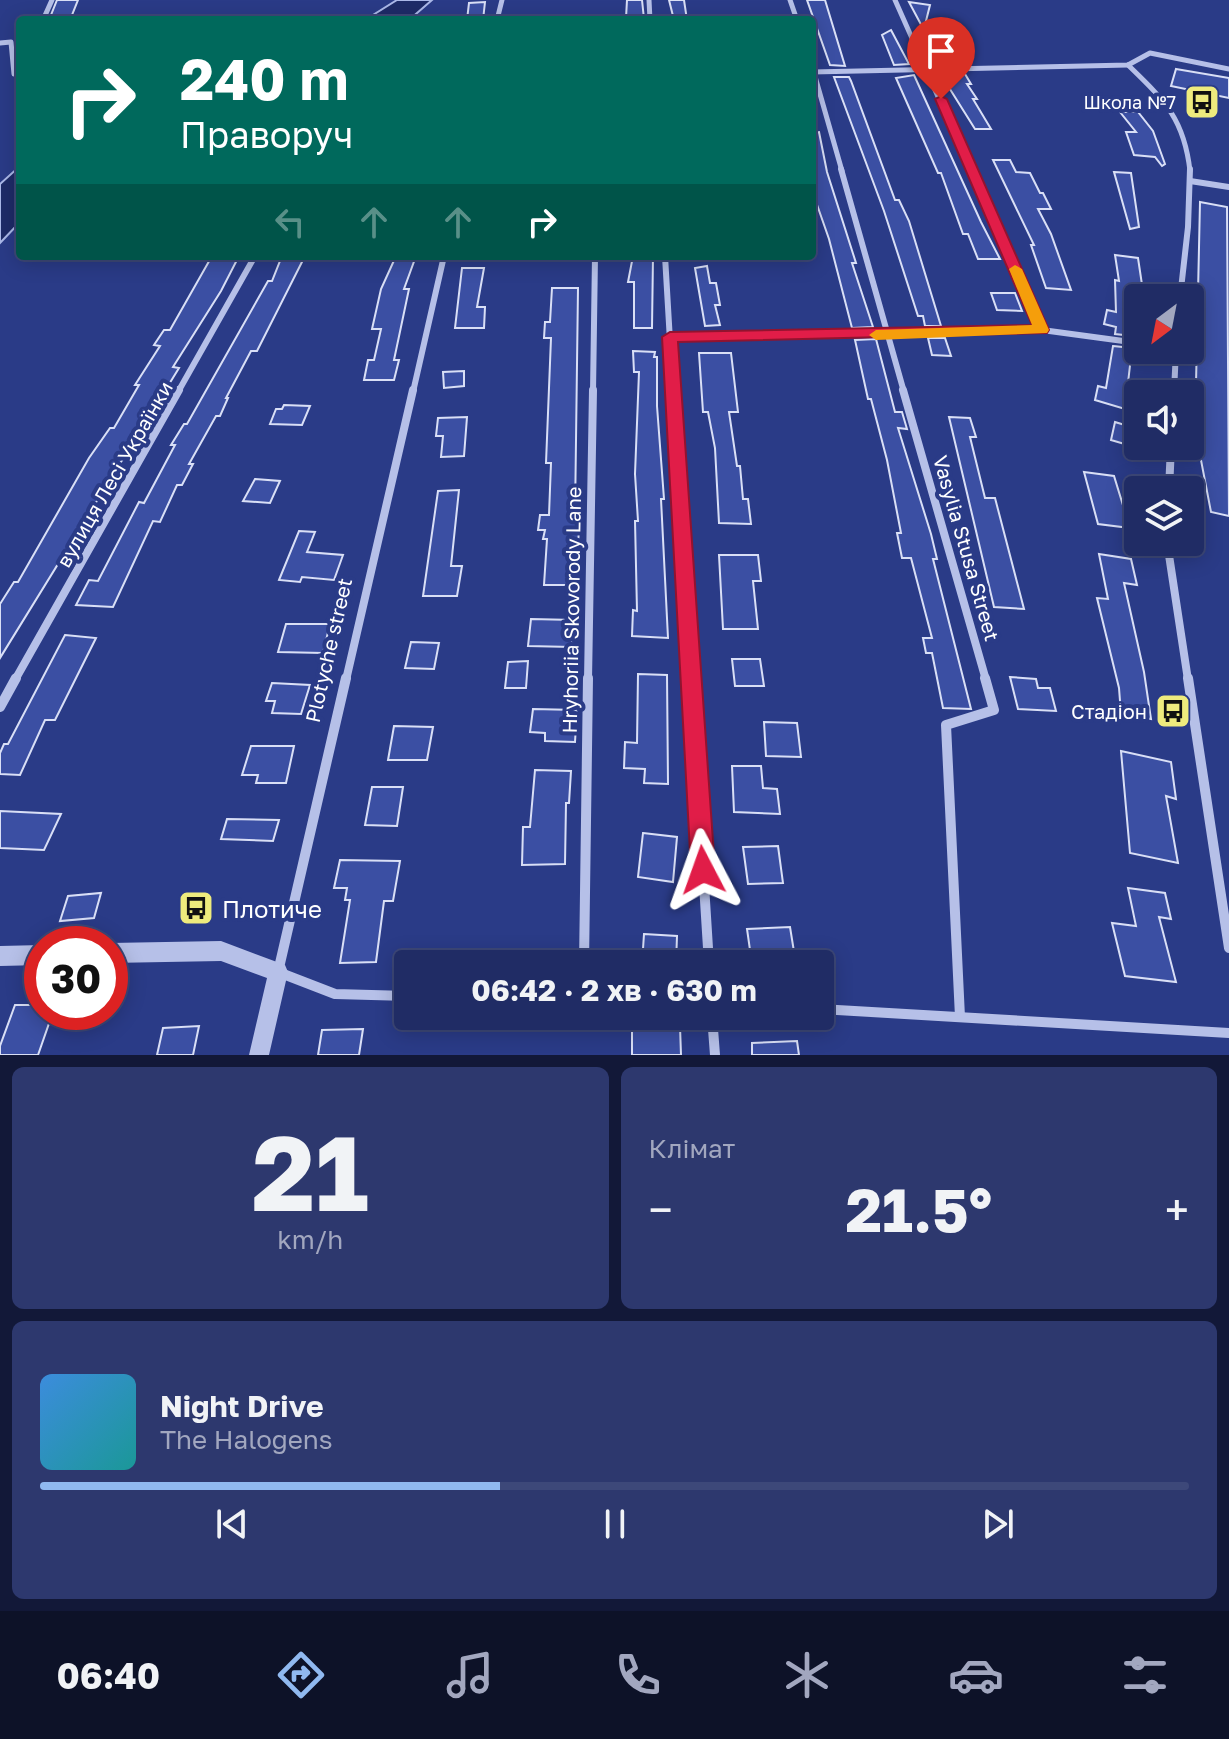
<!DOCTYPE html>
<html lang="uk">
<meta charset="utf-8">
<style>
body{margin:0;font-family:"Golos Text",sans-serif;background:#2d386e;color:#f1f3f6;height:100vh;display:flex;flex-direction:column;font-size:30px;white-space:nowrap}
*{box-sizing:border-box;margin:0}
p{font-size:26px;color:#a2a7bf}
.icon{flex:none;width:44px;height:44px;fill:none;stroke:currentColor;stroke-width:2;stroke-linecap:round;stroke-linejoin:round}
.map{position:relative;height:1055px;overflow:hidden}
.details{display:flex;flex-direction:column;gap:12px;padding:12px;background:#121838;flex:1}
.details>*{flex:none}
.guide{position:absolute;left:16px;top:16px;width:800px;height:244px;border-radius:8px;box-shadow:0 4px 20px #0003,0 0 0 2px #3d4879;background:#00695c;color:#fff;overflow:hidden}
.needle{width:52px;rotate:212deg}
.tools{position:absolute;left:1124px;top:284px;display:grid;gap:16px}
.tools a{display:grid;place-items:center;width:80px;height:80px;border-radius:8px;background:#202c65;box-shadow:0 4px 20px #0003,0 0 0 2px #3d4879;font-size:40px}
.speed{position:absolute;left:24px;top:926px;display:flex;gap:16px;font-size:40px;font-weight:700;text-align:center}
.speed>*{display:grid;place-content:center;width:104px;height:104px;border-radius:50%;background:#202c65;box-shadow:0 4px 20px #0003,0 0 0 2px #3d4879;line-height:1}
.speed .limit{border:12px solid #d22;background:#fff;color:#111}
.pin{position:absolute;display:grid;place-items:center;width:68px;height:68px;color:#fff;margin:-82px -34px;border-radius:50% 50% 50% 0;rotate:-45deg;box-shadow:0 0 8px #0007}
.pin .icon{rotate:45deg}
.me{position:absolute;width:88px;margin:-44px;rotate:356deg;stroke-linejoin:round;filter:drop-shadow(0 0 6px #0008)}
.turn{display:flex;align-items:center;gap:28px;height:168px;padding:0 32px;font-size:36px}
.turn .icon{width:104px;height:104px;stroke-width:2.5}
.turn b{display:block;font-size:56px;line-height:68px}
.lanes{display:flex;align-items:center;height:76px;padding:0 32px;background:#0003;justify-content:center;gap:40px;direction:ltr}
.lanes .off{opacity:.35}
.big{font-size:60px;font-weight:700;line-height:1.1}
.details .card{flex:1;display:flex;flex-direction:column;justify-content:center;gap:12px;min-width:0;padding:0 28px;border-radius:12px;background:#2d386e}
.details .dial{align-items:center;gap:0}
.dial b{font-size:104px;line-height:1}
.song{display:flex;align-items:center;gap:24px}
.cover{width:96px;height:96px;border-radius:12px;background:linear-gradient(135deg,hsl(210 70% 55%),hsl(180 70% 35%))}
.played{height:8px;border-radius:4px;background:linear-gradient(90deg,#90b9f0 40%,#3d4879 40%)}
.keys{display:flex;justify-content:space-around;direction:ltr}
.heat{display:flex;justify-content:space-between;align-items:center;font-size:44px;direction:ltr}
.details .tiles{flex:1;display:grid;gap:12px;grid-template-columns:1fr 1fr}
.card:last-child{grid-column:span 2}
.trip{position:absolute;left:394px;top:950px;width:440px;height:80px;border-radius:8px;background:#202c65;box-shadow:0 4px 20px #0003,0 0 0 2px #3d4879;font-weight:700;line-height:80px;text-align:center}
.tabs{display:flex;height:128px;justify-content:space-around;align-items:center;background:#0d1228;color:#a2a7bf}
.tabs .icon{width:56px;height:56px}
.tabs .on{color:#90b9f0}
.tabs b{font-size:36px;color:#f1f3f6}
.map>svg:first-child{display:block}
</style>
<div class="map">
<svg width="1229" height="1055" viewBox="0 0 1229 1055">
<rect width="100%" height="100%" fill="#2a3b87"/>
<g fill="#1e2b68" stroke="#abb8e8" stroke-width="2">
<polygon points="397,0 432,0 409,20 365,20"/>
<polygon points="20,166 20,222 0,243 0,184"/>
</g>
<g fill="#3b4fa3" stroke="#d9dff6" stroke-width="2">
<polygon points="57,0 78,0 70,20 49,20"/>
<polygon points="627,0 642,0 644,19 626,18"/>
<polygon points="669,0 684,0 687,20 674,20"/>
<polygon points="807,0 825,0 845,66 830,65"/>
<polygon points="485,2 483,20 467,20 469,3"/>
<polygon points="909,2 930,5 925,25 932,21 937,29 941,28 958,63 942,64"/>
<polygon points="891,30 909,64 894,65 882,35"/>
<polygon points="1176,69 1229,78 1229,98 1171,86"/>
<polygon points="948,74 965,74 971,84 967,84 977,99 973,99 991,129 975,129 943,78"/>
<polygon points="914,75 981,222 1000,259 978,259 968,234 963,234 941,173 938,173 896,78"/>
<polygon points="834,77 849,77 851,81 895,200 899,200 909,221 941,326 925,326 923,316 918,316 884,211"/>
<polygon points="1120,112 1138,112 1153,131 1165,164 1162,166 1155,157 1134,155 1126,132 1136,132"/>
<polygon points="819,132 827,172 856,263 852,263 873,327 852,328 829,239 815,199 812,187 812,133"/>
<polygon points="993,160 1010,160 1016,172 1030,173 1040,193 1043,193 1051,209 1038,209 1051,234 1071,290 1046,288 1031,245 1034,245"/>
<polygon points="1114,172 1131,173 1139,227 1130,229"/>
<polygon points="1200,202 1227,207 1229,516 1211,512 1195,429"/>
<polygon points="1115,255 1138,258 1144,298 1138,298 1138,320 1133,336 1115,334 1116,327 1104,324 1107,310 1116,312 1115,280 1119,281"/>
<polygon points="212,256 239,256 221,291 173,367 179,368 0,658 0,604 14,582 18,582 89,458 110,428 114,428 139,385 135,385 160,346 154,345 164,330 170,330"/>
<polygon points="282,256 305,256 257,351 251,351 226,398 228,398 220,416 216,416 189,464 193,464 182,485 177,485 160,522 153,521 113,607 76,605 89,580 98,581 139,502 144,503 175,445 171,445 184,424 187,424 268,281 272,281"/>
<polygon points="396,256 416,256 404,289 409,289 394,360 399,360 394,380 364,380 368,360 374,360 381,329 372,329 381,289"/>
<polygon points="633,256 653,256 652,328 634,328 634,282 628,282"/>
<polygon points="707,266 710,283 716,283 720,305 715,305 720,325 705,326 695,268"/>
<polygon points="462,268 484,268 477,307 485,307 484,328 455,328"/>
<polygon points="552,288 578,288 575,516 580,516 575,585 544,585 547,539 543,539 545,530 538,530 540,515 549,515 551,463 546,463 551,338 544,338 545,322 550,322"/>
<polygon points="991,293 1015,293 1022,311 997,310"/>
<polygon points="928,338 945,338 951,356 932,355"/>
<polygon points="876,339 895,412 902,412 907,429 898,428 931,534 937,559 933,559 971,709 943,708 932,653 926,653 923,638 932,638 911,558 902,558 897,533 901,533 887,460 871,399 868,399 855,340"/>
<polygon points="1113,346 1132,348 1125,409 1095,400 1098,386 1106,388"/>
<polygon points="633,351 655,352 654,357 657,357 657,406 664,499 661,499 668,638 632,636 633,610 637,611 635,521 638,521 635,474 639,372 634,372"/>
<polygon points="699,353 731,353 738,412 729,412 737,466 740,466 743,499 748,499 751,524 719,523 715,448 708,412 703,412"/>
<polygon points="464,371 464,386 444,388 443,372"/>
<polygon points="284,405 310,406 302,425 270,424 276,409 282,409"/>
<polygon points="467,417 464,456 441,457 443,436 436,436 438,418"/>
<polygon points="949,417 970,418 976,437 970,437 985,498 995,498 1024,609 994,607"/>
<polygon points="1115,422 1138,429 1138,448 1111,440"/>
<polygon points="1084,472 1114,476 1130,528 1098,524"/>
<polygon points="255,479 280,481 270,503 243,501"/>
<polygon points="459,490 451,566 462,566 457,596 423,596 438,491"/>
<polygon points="299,531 315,532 307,552 343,555 334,580 302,577 300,582 279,580"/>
<polygon points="1099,554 1131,559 1137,585 1124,583 1144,672 1151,719 1121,714 1119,688 1097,598 1108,599"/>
<polygon points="719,555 758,555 761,581 753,581 758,629 723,629"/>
<polygon points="531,619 574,620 572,647 528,646"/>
<polygon points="286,624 330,624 323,653 278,652"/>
<polygon points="65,635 96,638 55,720 45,720 20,775 0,774 0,753 4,744 8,744"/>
<polygon points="411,642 439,643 434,669 405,668"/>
<polygon points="732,659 760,659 764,686 735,686"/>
<polygon points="528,661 526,688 505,688 508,662"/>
<polygon points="638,674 667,675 668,784 644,783 645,769 624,768 625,742 637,743"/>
<polygon points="1010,677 1036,679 1038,688 1050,688 1056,711 1018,709"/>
<polygon points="272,683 310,685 301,714 272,713 275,701 266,701"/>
<polygon points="533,709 577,710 575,742 545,741 545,733 530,732"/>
<polygon points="764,722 797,723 801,757 766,756"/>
<polygon points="394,726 433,727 427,760 388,760"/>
<polygon points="251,746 294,746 286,783 256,783 258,775 242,775"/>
<polygon points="1121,751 1171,762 1176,799 1166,796 1178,863 1130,853"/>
<polygon points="732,766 761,766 763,788 777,789 780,814 734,812"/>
<polygon points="535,770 571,771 569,803 566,803 565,864 522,865 523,827 530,827"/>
<polygon points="372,787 403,787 397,826 365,825"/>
<polygon points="0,811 61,814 44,850 0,848"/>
<polygon points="227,819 279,820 273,841 221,839"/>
<polygon points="643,833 677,837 673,882 638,877"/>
<polygon points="778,846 783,883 748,884 743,847"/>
<polygon points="340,860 400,861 393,901 384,901 376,962 340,963 350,900 345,900 347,888 334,888"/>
<polygon points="1128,888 1165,893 1171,919 1159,917 1176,982 1125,976 1112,923 1136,926"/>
<polygon points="101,893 94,918 60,921 68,896"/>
<polygon points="790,927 796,964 752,964 747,929"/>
<polygon points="644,934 677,936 676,964 642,964"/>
<polygon points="15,1005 42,1005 42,1012 53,1012 38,1055 0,1055 0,1046"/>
<polygon points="632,1025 680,1026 681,1055 632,1055"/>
<polygon points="199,1026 193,1055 157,1055 163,1028"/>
<polygon points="363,1029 359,1055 318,1055 322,1030"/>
<polygon points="797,1041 799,1055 752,1055 752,1043"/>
</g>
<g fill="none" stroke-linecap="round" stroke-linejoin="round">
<g stroke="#b6c0e8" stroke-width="5">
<polyline points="649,0 650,20"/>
<polyline points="790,0 797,20"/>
<polyline points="895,0 971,171"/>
<polyline points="43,20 52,0"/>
<polyline points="497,20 502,0"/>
<polyline points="0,43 11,42 14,74"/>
<path d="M 1128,65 C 1164,100 1184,118 1190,171"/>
<polyline points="812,66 842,171"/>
<polyline points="812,72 1128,65 1150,53 1229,69"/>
</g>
<g stroke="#b6c0e8" stroke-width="6">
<polyline points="841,169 904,392"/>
<polyline points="970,169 1042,330"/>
<polyline points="1190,181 1229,187"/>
<polyline points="665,256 673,392"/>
<polyline points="1180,298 1188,227 1190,169"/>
<polyline points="670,337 1042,330 1138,343"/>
<polyline points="178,392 255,256"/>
<polyline points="413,392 444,256"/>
<polyline points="593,392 595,256"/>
<polyline points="1174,392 1176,350"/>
</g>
<g stroke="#b6c0e8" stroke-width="8">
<polyline points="673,390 691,680"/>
<polyline points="903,390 986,680"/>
<polyline points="1174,394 1174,390"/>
<polyline points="1169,490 1171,446"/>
<polyline points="1167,542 1188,680"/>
<polyline points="15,680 179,390"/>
<polyline points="346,680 413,390"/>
<polyline points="588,680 593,390"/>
</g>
<g stroke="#b6c0e8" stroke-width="10">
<polyline points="346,678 278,972 335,994 408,996"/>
<polyline points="691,678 709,964"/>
<polyline points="1188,678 1229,948"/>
<polyline points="0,707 16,678"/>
<polyline points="584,964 588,678"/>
<polyline points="820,1009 1229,1033"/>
<polyline points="712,1016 715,1055"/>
<polyline points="960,1017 946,725 994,710 985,678"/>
</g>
<g fill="#b6c0e8" fill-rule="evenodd">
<polygon points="221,941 285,965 288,972 269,1055 249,1055 267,978 221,961 110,963 110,944 108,944 110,943"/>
<polygon points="42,945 42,965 0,966 0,946"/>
</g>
</g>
<polygon fill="#e11d48" stroke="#92132f" stroke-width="2" points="941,96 947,99 1049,330 1047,333 678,342 715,870 712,878 703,882 695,878 691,870 662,337 670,332 1032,325 935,99"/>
<polygon fill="#f59e0b" points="1015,265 1022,269 1049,330 1047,333 876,340 869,335 876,330 1032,325 1009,269"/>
<defs>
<symbol id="bus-square" viewBox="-11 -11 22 22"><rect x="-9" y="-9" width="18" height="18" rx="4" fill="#eeeb7d" stroke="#2a3b87"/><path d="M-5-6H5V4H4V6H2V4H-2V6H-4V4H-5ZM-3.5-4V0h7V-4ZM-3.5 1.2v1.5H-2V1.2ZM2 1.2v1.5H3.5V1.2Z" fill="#111"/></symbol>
</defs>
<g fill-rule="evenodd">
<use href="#bus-square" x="1182" y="82" width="40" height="40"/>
<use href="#bus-square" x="1153" y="691" width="40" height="40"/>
<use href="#bus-square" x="176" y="888" width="40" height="40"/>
</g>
<g text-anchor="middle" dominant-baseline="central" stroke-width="8" stroke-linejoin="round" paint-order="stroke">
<g font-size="18" fill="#fff" stroke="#2a3b87" text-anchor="end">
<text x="1176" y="102">Школа №7</text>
</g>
<g font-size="20" fill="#fff" stroke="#2a3b87">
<text transform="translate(114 474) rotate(-60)">вулиця Лесі Українки</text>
<text transform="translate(967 548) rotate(74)">Vasylia Stusa Street</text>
<text transform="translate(571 610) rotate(-89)">Hryhoriia Skovorody Lane</text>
<text transform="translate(328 650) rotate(-77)">Plotyche street</text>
</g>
<g font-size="20" fill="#fff" stroke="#2a3b87" text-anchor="end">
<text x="1147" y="711">Стадіон</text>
</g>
<g font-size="24" fill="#fff" stroke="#2a3b87" text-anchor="start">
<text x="222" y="908">Плотиче</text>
</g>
</g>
</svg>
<div class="tools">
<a><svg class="needle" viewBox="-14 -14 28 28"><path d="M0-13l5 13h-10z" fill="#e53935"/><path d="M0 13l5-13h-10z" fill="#a2a7bf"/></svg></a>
<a><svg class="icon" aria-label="sound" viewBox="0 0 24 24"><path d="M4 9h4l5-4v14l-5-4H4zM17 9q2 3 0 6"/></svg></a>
<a><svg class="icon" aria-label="layers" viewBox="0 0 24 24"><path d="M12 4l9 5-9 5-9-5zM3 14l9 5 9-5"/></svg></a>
</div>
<div class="speed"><div class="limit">30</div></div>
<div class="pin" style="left:941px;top:99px;background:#d93025"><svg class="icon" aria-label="arrive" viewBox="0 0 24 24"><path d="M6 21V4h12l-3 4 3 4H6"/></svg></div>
<svg class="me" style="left:703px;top:870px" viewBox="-20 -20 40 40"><path d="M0-17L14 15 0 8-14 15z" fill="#e11d48" stroke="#fff" stroke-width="4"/></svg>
<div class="trip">06:42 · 2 хв · 630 m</div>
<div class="guide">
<div class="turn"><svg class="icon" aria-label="right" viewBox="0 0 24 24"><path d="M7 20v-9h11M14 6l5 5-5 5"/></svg><div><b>240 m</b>Праворуч</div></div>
<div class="lanes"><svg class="icon off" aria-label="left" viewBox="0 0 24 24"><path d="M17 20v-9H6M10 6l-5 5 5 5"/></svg><svg class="icon off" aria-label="ahead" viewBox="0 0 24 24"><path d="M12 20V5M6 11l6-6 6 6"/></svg><svg class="icon off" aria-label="ahead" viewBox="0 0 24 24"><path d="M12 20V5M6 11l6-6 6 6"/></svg><svg class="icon" aria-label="right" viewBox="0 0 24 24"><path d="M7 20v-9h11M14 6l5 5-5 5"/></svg></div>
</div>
</div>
<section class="details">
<div class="tiles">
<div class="card dial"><b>21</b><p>km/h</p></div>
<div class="card"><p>Клімат</p>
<div class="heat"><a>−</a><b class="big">21.5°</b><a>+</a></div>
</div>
<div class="card">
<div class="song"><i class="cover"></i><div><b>Night Drive</b><p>The Halogens</p></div></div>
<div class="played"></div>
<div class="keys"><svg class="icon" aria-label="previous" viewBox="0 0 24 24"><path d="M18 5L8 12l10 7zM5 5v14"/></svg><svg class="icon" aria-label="pause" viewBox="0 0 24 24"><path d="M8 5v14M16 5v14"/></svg><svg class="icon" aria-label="next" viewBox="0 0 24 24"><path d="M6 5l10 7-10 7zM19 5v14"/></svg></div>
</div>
</div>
</section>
<nav class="tabs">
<b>06:40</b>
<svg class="icon on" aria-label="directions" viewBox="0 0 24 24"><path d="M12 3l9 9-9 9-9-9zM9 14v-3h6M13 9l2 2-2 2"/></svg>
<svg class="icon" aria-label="music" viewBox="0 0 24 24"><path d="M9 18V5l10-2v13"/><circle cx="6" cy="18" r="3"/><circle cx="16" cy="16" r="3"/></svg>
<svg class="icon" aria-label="phone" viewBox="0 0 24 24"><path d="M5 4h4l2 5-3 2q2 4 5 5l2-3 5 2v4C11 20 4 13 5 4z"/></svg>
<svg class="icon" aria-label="climate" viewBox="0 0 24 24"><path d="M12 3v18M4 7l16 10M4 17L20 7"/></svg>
<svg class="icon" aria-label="car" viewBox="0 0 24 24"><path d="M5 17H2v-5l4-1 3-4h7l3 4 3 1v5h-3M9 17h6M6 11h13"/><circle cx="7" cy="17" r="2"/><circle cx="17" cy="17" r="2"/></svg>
<svg class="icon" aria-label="filters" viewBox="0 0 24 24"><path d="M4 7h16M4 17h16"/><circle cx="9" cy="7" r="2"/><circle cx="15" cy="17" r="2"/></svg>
</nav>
